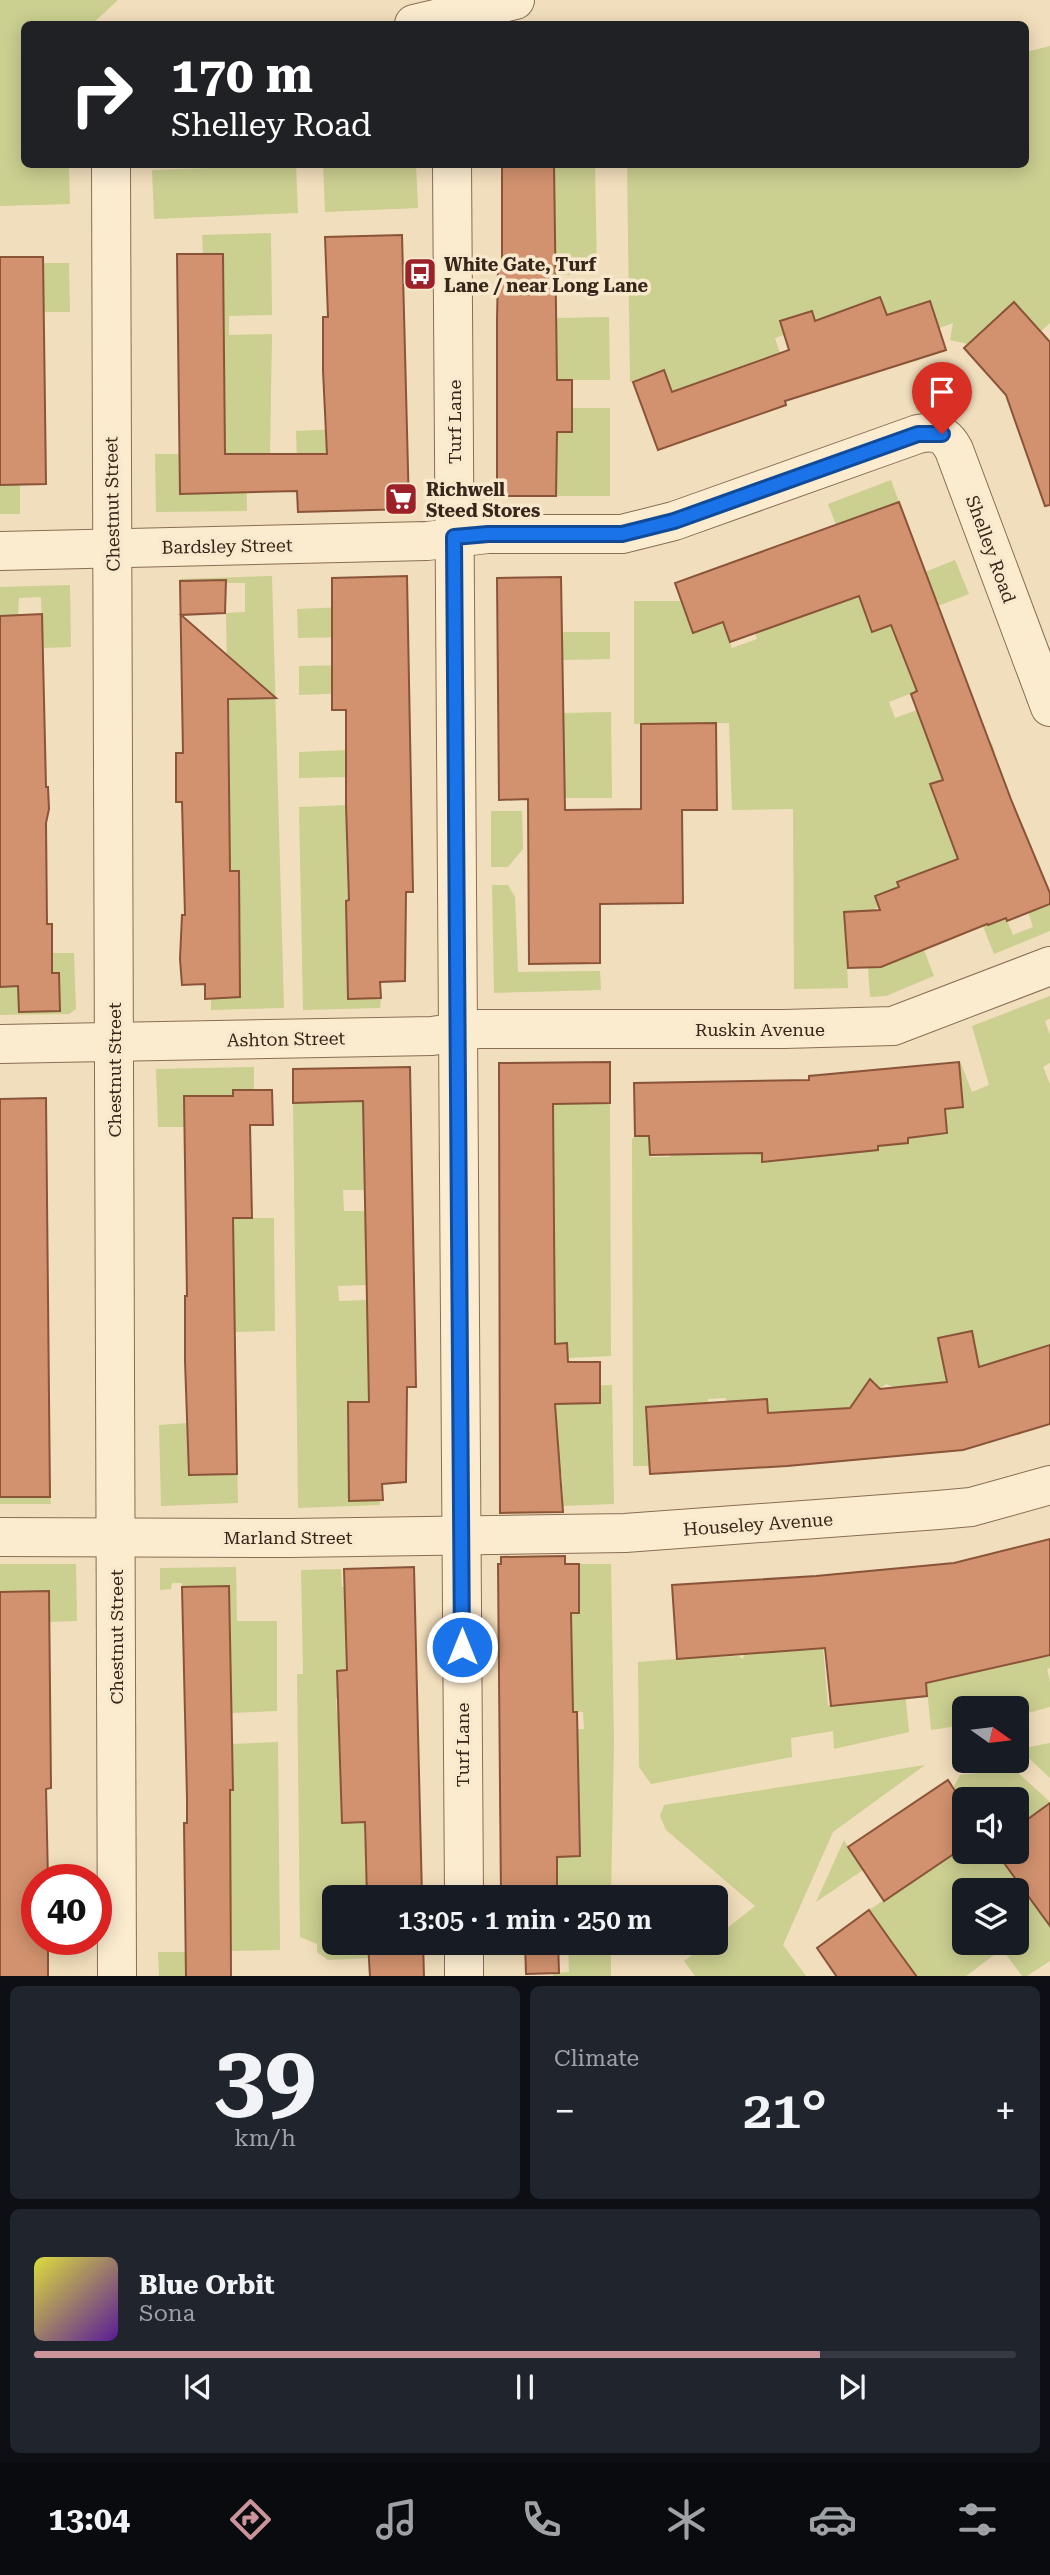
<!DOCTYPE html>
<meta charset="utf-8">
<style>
body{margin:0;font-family:"Roboto Serif",serif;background:#20242c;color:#f1f3f6;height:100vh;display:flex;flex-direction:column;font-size:26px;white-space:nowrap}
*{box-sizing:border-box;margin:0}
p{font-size:23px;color:#9ea1a6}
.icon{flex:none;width:38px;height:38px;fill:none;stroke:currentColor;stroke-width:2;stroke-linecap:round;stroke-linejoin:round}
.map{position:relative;height:1976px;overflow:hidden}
.drawer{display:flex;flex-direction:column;gap:10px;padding:10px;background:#0d0f14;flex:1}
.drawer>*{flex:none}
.guide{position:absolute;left:21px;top:21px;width:1008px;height:147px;border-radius:10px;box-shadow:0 4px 18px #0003;background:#202124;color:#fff;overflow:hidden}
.needle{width:46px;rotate:104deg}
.fabs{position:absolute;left:952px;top:1696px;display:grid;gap:14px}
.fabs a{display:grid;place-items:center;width:77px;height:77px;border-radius:10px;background:#171b24;box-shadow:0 4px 18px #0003;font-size:35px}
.speed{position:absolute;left:21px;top:1864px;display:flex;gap:14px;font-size:35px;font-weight:700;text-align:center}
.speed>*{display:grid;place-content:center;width:91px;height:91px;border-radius:50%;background:#171b24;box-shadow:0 4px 18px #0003;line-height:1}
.speed .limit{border:10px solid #d22;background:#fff;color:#111}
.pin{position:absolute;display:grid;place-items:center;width:60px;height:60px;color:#fff;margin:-72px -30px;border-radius:50% 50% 50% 0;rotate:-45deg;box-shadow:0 0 7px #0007}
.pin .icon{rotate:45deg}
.me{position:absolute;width:77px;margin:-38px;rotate:0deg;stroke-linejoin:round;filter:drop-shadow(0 0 5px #0008)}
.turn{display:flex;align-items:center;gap:24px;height:147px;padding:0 35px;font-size:32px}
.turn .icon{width:91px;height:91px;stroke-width:2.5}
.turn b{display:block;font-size:49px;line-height:60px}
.big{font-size:52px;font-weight:600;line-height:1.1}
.drawer .widget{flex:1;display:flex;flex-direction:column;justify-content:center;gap:10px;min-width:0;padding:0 24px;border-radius:10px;background:#20242c}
.drawer .dial{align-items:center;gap:0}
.dial b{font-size:91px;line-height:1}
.song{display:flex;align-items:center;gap:21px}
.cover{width:84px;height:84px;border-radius:10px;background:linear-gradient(135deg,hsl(60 70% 55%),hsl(270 70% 35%))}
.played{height:7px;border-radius:4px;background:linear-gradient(90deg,#cb949a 80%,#363941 80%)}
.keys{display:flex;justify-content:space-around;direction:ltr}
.heat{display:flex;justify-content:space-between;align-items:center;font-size:38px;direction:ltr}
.drawer .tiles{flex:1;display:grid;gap:10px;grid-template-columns:1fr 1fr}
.widget:last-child{grid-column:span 2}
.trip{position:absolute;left:322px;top:1885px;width:406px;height:70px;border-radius:10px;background:#171b24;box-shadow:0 4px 18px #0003;font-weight:600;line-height:70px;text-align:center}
.tab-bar{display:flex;height:112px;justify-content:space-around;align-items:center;background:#090b0e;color:#9ea1a6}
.tab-bar .icon{width:49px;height:49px}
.tab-bar .active{color:#cb949a}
.tab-bar b{font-size:32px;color:#f1f3f6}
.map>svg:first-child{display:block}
</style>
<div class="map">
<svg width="1050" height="1977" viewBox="0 0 1050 1977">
<rect width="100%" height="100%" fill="#f1debc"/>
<g fill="#cbcf90" fill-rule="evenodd">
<polygon points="0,0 118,0 92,24 24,24 24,164 69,165 70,204 0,206"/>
<polygon points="1050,46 1050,323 1028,343 1018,333 1031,320 1014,302 968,344 950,340 953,323 939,328 930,301 820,335 812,311 781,321 784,335 775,338 794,397 769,358 672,392 664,370 630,382 627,165 1026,164 1026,52"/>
<polygon points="296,165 298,213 154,219 152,170"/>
<polygon points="323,165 416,165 418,208 325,212"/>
<polygon points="554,165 595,165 597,274 555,275"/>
<polygon points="271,233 272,315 229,316 229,335 272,334 270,454 246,455 247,511 156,512 155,454 179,454 180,494 225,493 223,254 203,254 202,235"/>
<polygon points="43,263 69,263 70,312 43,312"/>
<polygon points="609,317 610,380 557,380 556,318"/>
<polygon points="572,408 610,408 610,496 556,496 557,432 572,432"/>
<polygon points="342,429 343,460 297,461 296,431"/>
<polygon points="891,480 899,502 836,525 828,504"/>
<rect x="0" y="485" width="20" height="29"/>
<polygon points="867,558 917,691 889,702 895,718 923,708 944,762 992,743 995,752 993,754 996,760 930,785 987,925 1006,918 1013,935 1033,927 1028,912 1050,904 1050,931 994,954 983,926 954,937 899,887 875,896 879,907 861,914 881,966 924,950 934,976 886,996 870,997 868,968 862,967 857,911 845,912 848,988 794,989 793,809 732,810 729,723 634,724 634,601 681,601 693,632 723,622 732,648 757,639 746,608 797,618 827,608 810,559"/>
<polygon points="955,560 969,594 938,606 925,572"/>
<polygon points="272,576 284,1008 211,1010 211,999 240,997 240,902 231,902 239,891 238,871 205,872 230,866 228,699 250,698 253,694 254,678 249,674 227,675 227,671 226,613 245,612 245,583 226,583 225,580 180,581 180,579"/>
<polygon points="70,585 71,647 43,648 41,597 19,598 18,615 0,616 0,587"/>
<polygon points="346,607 346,637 298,638 297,609"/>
<polygon points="562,632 610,632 610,659 562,660"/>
<polygon points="346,665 346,693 299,695 299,666"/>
<polygon points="611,712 612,798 564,798 563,713"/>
<polygon points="347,750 347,777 299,778 299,752"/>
<polygon points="348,805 348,999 381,998 380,1008 303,1010 299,807"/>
<polygon points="491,811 522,811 523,849 508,867 491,867"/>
<polygon points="492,885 508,885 515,897 518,972 600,971 601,990 494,993"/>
<polygon points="48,953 74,953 76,1009 69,1014 0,1015 0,987 18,986 60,1011 59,973 49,973"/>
<polygon points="1050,996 1050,1019 1045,1021 1050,1035 1050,1063 1043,1067 1050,1084 1050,1346 979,1368 972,1331 939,1338 948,1398 911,1386 893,1387 886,1384 880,1389 875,1383 867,1384 863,1407 769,1416 767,1399 746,1401 728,1419 726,1398 708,1399 709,1420 696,1421 694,1404 663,1406 664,1421 647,1422 650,1466 633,1466 632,1139 635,1136 649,1136 650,1157 670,1157 670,1137 684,1155 699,1154 761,1134 762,1161 784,1161 784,1133 810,1083 816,1157 878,1150 876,1125 887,1145 908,1143 907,1122 926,1121 927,1136 947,1133 945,1109 963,1107 959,1062 960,1061 972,1092 989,1085 972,1026"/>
<polygon points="254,1067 254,1090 233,1096 184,1127 158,1127 156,1069"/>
<polygon points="363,1102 365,1190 343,1190 344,1211 366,1211 368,1285 338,1286 339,1301 368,1300 370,1402 348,1403 349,1501 380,1500 380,1505 298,1508 293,1103"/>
<polygon points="610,1103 611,1356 568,1358 567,1344 555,1344 553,1104"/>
<polygon points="233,1218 274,1218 275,1331 234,1332"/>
<polygon points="612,1385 614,1504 563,1506 562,1474 556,1474 555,1404 585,1403 585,1386"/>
<polygon points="187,1423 189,1475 224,1474 223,1458 237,1457 238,1503 161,1506 159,1425"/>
<polygon points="0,1497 50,1497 51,1504 0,1504"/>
<polygon points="0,1564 76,1564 77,1621 49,1622 48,1591 0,1592"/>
<polygon points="579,1564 611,1564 614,1743 611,1897 557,1897 557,1857 580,1856 580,1821 500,1824 499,1797 557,1796 557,1730 584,1729 583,1712 553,1713 573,1701 571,1624 551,1624 551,1614 572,1613 571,1593"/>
<polygon points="236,1567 237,1621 277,1621 277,1711 231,1713 229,1586 182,1587 182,1583 172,1583 171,1589 160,1590 160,1568"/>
<polygon points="341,1569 342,1587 357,1587 359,1670 338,1671 337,1685 359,1698 336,1699 337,1714 360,1714 361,1743 339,1744 340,1770 419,1768 420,1778 364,1779 364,1799 341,1800 342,1822 364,1822 367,1897 334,1897 334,1942 368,1943 369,1958 328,1960 317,1952 317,1944 300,1937 297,1674 303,1674 301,1570"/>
<polygon points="1050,1613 1050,1668 1047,1669 1050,1682 1050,1707 1017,1716 1017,1708 964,1708 964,1725 931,1730 927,1689 905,1691 909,1732 834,1749 833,1731 791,1738 792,1757 651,1784 639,1767 638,1662 700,1657 715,1635 717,1657 738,1656 743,1659 744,1653 821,1626 828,1705 850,1704 845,1639 975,1672 993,1668"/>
<polygon points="278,1742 280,1950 231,1951 187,1823 187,1820 226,1819 225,1797 186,1797 191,1797 190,1791 233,1789 231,1744"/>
<polygon points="1050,1743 1050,1778 1019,1749"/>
<polygon points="925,1765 833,1832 783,1945 806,1976 695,1976 684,1961 709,1943 716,1942 716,1937 755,1906 666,1830 660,1816 664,1805"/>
<polygon points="1014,1769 1050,1802 1017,1827 1017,1799 964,1799 964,1805 953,1788 960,1775"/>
<polygon points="844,1840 863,1870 816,1902"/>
<path d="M 964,1847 L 964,1852 L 996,1852 L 1050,1926 L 1050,1961 L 1027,1976 L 1022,1976 L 1002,1949 L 966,1976 L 917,1976 L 869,1910 ZM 964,1890 L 1017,1890 L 1017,1942 L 964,1942 Z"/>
<polygon points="525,1943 611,1943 611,1976 553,1976 553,1973 569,1972 568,1946 525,1947"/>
<polygon points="158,1952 185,1952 186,1976 159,1976"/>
</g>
<g fill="#d2926f" stroke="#8a5439" stroke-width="2">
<polygon points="502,164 554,164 557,380 572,380 572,432 557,432 556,496 497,496 497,320 498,269 502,269"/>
<polygon points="402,235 409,509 298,512 297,491 180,494 177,254 223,254 225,454 327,454 323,371 323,317 328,317 325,237"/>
<polygon points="0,257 43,257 46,484 0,485"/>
<polygon points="880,297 887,315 930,301 946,350 785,401 786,405 658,450 633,382 664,370 672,392 789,350 780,321 812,311 815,321"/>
<polygon points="1014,302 1050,342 1050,505 1045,506 1006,395 964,348"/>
<polygon points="899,502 1012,802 1050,893 1050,904 1007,921 1006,918 988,925 987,924 881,967 848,968 844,912 880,910 875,896 899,887 897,882 958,859 930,784 943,780 911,694 917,691 891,625 872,632 859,596 730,642 723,622 693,633 675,583"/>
<polygon points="407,576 413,892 406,892 405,981 380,982 381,998 348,999 346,901 349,900 346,805 346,710 332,710 332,578"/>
<polygon points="561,577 565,810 641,809 641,724 716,723 717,810 682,810 683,903 600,904 600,963 529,964 528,799 499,800 497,578"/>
<polygon points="226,580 225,613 181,615 276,698 228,699 230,871 239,871 240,997 205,999 205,984 182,985 180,959 182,915 185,915 182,802 176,802 176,753 183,753 180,581"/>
<polygon points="42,614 46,787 48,787 49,809 46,823 47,924 52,924 52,973 59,973 60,1011 19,1012 18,986 0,987 0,616"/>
<polygon points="610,1062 610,1103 553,1104 555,1344 567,1343 568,1362 600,1362 600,1403 555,1404 563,1512 500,1513 499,1063"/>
<polygon points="959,1062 963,1107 945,1109 947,1133 908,1138 908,1143 878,1146 878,1150 762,1162 762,1153 650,1155 649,1136 635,1136 634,1083 809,1080 809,1076"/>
<polygon points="410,1067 416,1387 407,1387 406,1482 382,1484 383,1500 349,1501 348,1402 369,1402 363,1101 293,1103 293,1069"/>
<polygon points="233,1090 272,1090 273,1125 250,1125 252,1218 233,1218 237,1474 189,1475 185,1361 185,1296 187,1296 184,1096 233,1096"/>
<polygon points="46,1098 50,1497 0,1497 0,1099"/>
<polygon points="972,1331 979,1367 1050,1345 1050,1424 963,1450 787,1466 650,1474 646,1407 767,1399 768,1413 850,1408 870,1379 880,1389 947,1382 938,1338"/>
<polygon points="1050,1539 1050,1655 926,1683 927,1696 831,1706 825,1648 677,1659 672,1585 816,1576 954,1563"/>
<polygon points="565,1556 565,1564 579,1564 579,1613 571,1613 573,1712 577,1712 580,1856 557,1857 557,1897 501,1897 498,1564 501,1564 501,1557"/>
<polygon points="414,1567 422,1897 367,1897 365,1822 342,1823 337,1671 347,1670 344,1569"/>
<polygon points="229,1586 233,1790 230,1790 231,1977 186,1977 184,1823 187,1823 187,1798 182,1587"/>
<polygon points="49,1591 51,1788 46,1789 48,1880 37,1880 37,1939 48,1939 48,1977 0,1977 0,1592"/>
<polygon points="948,1780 964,1805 964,1847 884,1901 848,1847"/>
<polygon points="1050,1803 1050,1926 996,1852 1017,1852 1017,1827"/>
<polygon points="869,1910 893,1944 917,1977 837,1977 817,1948"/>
<polygon points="368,1942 423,1942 424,1977 370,1977"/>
<polygon points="525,1942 558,1942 559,1973 526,1974"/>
</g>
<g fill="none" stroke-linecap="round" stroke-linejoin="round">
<defs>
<g id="minor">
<polyline points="414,24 448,16"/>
<polyline points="111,164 117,1977"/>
<path d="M 0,551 L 427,541 L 488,534 L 622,534 L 674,521 L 918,434 C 936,430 946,434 954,450 L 1050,707"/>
<polyline points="0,1044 432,1036 478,1029 784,1029 893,1026 1050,966"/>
<polyline points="0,1537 290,1538 625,1533 938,1510 971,1507 1050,1485"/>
</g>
<g id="tertiary">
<polyline points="449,24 448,16 515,0"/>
<polyline points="452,164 464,1897"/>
<polyline points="464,1977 464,1942"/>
</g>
</defs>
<use href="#minor" stroke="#896d55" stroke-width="40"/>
<use href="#tertiary" stroke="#896d55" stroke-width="40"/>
<use href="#minor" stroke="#fbecd0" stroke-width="38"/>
<use href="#tertiary" stroke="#fbecd0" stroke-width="38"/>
</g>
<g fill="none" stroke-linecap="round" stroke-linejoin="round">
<defs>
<polyline id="route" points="462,1647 454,537 488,534 622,534 674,521 918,434 942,434"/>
</defs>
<use href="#route" stroke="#114b97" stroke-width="18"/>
<use href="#route" stroke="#1a73e8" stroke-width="12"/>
</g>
<defs>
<symbol id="bus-square" viewBox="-11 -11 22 22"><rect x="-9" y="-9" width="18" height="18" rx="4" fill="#9c2129" stroke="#f8e8cc"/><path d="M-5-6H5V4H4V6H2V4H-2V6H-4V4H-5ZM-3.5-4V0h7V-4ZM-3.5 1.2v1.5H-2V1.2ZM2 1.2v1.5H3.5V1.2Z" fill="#fff"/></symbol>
<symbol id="supermarket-square" viewBox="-11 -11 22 22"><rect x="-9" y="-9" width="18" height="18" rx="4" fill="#9c2129" stroke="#f8e8cc"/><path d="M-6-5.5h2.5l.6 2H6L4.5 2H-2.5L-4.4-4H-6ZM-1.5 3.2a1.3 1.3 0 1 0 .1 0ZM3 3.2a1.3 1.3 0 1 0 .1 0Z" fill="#fff"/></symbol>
</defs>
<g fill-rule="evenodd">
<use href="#bus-square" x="401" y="255" width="38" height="38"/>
<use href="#supermarket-square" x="382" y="480" width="38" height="38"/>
</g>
<g text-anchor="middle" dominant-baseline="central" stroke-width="7" stroke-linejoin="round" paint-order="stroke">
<g font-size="18" font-weight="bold" fill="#37271b" stroke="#f8e8cc" text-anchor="start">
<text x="444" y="264">White Gate, Turf<tspan x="444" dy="21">Lane / near Long Lane</tspan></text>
<text x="426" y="489">Richwell<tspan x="426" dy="21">Steed Stores</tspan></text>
</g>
<g font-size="18" fill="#37271b" stroke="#f8e8cc">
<text transform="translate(454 422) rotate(-90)">Turf Lane</text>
<text transform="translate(112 504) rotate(-91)">Chestnut Street</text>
<text transform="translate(227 546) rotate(-1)">Bardsley Street</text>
<text transform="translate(991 549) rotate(70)">Shelley Road</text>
<text x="760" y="1029">Ruskin Avenue</text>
<text transform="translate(286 1039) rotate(-1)">Ashton Street</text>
<text transform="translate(114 1070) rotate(-90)">Chestnut Street</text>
<text transform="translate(758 1524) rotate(-4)">Houseley Avenue</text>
<text x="288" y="1537">Marland Street</text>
<text transform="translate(116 1637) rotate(-90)">Chestnut Street</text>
<text transform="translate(462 1745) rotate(-90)">Turf Lane</text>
</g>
</g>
</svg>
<div class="fabs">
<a><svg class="needle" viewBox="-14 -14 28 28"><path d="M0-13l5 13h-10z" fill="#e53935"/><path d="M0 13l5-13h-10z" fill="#9ea1a6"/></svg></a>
<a><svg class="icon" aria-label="sound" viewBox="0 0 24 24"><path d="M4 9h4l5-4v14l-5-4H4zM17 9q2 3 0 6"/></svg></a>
<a><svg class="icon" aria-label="layers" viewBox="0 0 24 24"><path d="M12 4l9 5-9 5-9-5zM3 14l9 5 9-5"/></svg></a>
</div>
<div class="speed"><div class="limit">40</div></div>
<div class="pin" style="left:942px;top:434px;background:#d93025"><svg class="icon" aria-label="arrive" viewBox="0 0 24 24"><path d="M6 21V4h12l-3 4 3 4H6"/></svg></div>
<svg class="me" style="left:462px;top:1647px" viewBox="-20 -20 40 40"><circle r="17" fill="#1a73e8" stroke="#fff" stroke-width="3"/><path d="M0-11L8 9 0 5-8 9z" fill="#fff"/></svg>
<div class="trip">13:05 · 1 min · 250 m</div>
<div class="guide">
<div class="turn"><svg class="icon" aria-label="right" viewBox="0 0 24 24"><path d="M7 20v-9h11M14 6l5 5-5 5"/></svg><div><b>170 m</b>Shelley Road</div></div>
</div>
</div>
<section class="drawer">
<div class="tiles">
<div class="widget dial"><b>39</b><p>km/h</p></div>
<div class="widget"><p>Climate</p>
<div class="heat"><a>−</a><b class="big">21°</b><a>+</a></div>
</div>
<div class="widget">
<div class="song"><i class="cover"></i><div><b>Blue Orbit</b><p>Sona</p></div></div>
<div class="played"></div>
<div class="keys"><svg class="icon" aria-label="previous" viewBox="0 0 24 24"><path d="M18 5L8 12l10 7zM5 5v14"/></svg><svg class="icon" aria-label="pause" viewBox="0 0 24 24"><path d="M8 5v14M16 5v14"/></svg><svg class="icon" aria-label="next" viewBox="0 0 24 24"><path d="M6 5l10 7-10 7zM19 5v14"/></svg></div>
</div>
</div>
</section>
<nav class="tab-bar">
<b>13:04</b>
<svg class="icon active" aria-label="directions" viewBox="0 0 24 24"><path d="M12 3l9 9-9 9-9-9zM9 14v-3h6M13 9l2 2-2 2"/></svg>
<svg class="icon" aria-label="music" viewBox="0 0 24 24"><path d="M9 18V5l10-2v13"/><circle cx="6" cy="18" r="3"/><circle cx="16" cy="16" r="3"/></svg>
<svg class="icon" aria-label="phone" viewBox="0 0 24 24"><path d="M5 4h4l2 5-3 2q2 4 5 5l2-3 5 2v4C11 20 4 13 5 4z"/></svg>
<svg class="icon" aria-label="climate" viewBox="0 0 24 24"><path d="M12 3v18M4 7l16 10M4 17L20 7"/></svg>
<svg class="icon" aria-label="car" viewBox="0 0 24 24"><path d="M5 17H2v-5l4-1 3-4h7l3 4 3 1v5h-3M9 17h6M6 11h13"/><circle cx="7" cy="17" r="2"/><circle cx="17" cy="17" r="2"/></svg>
<svg class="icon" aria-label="filters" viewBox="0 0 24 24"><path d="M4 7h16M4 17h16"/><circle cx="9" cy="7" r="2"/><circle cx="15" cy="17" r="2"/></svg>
</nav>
